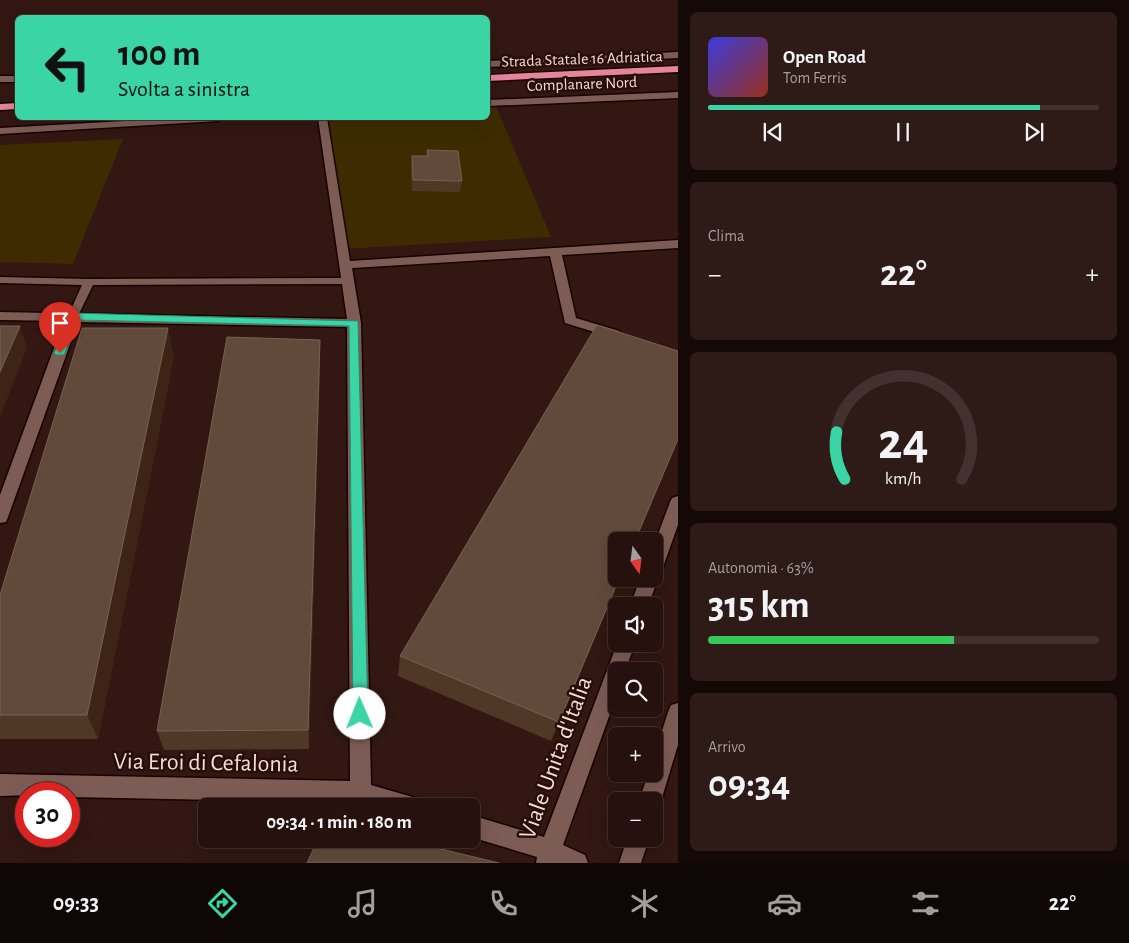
<!DOCTYPE html>
<html lang="it">
<meta charset="utf-8">
<style>
body{margin:0;font-family:"Alegreya Sans",sans-serif;background:#2e1a17;color:#f1f3f6;height:100vh;display:flex;flex-direction:column;font-size:19px;white-space:nowrap}
*{box-sizing:border-box;margin:0}
p{font-size:16px;color:#a49d9e}
.icon{flex:none;width:28px;height:28px;fill:none;stroke:currentColor;stroke-width:2;stroke-linecap:round;stroke-linejoin:round}
.map{position:relative;flex:1;overflow:hidden}
.side{display:flex;flex-direction:column;gap:12px;padding:12px;background:#150908;width:451px}
.side>*{flex:none}
.banner{position:absolute;left:15px;top:15px;width:475px;height:105px;border-radius:8px;box-shadow:0 5px 20px #0002,0 0 0 1px #42312e;background:#3bd4a4;color:#111;overflow:hidden}
.needle{width:32px;rotate:166deg}
.fabs{position:absolute;left:608px;top:532px;display:grid;gap:10px}
.fabs a{display:grid;place-items:center;width:55px;height:55px;border-radius:8px;background:#26110e;box-shadow:0 5px 20px #0002,0 0 0 1px #42312e;font-size:25px}
.speed{position:absolute;left:15px;top:782px;display:flex;gap:10px;font-size:25px;font-weight:700;text-align:center}
.speed>*{display:grid;place-content:center;width:65px;height:65px;border-radius:50%;background:#26110e;box-shadow:0 5px 20px #0002,0 0 0 1px #42312e;line-height:1}
.speed .limit{border:8px solid #d22;background:#fff;color:#111}
.pin{position:absolute;display:grid;place-items:center;width:42px;height:42px;color:#fff;margin:-51px -21px;border-radius:50% 50% 50% 0;rotate:-45deg;box-shadow:0 0 5px #0007}
.pin .icon{rotate:45deg}
.me{position:absolute;width:55px;margin:-28px;rotate:359deg;stroke-linejoin:round;filter:drop-shadow(0 0 4px #0008)}
.turn{display:flex;align-items:center;gap:18px;height:105px;padding:0 20px;font-size:22px}
.turn .icon{width:65px;height:65px;stroke-width:2.5}
.turn b{display:block;font-size:35px;line-height:42px}
.big{font-size:38px;font-weight:600;line-height:1.1}
.side .card{flex:1;display:flex;flex-direction:column;justify-content:center;gap:8px;min-width:0;padding:0 18px;border-radius:8px;background:#2e1a17}
.side .dial{align-items:center;gap:0}
.dial svg{height:130px;overflow:visible;fill:none;stroke:#42312e;stroke-width:7;stroke-linecap:round;text-anchor:middle}
.dial text{fill:#f1f3f6;stroke:none}
.song{display:flex;align-items:center;gap:15px}
.cover{width:60px;height:60px;border-radius:8px;background:linear-gradient(135deg,hsl(240 70% 55%),hsl(10 70% 35%))}
.played{height:5px;border-radius:2px;background:linear-gradient(90deg,#3bd4a4 85%,#42312e 85%)}
.keys{display:flex;justify-content:space-around;direction:ltr}
.heat{display:flex;justify-content:space-between;align-items:center;font-size:28px;direction:ltr}
.charge{height:8px;border-radius:4px;background:linear-gradient(90deg,#34c759 63%,#42312e 0)}
.trip{position:absolute;left:198px;top:798px;width:282px;height:50px;border-radius:8px;background:#26110e;box-shadow:0 5px 20px #0002,0 0 0 1px #42312e;font-weight:600;line-height:50px;text-align:center}
.tabs{display:flex;height:80px;justify-content:space-around;align-items:center;background:#0f0706;color:#a49d9e}
.tabs .icon{width:35px;height:35px}
.tabs .active{color:#3bd4a4}
.tabs b{font-size:22px;color:#f1f3f6}
main{display:flex;flex:1;min-height:0}
.map>svg:first-child{display:block}
</style>
<main>
<div class="map">
<svg width="678" height="863" viewBox="0 0 678 863">
<rect width="100%" height="100%" fill="#321712"/>
<g fill="#3e2c00">
<polygon points="488,106 496,106 551,237 343,249 320,118 488,118"/>
<polygon points="123,139 73,264 0,262 0,145"/>
</g>
<g fill="none" stroke-linecap="round" stroke-linejoin="round">
<defs>
<polygon id="lane" points="0,277 89,279 347,278 352,281 347,284 93,285 78,316 73,319 68,316 82,285 0,283"/>
<g id="street">
<polygon points="678,52 678,58 488,67 488,61"/>
<rect x="0" y="76" width="18" height="6"/>
<polygon points="678,92 678,98 488,106 488,100"/>
<polygon points="178,118 223,118 218,121 0,134 0,128"/>
<polygon points="318,118 327,118 350,261 678,240 678,248 562,255 576,318 619,331 621,334 619,337 614,338 565,323 550,256 352,268 361,323 371,785 416,798 419,806 373,806 361,803 69,797 69,794 0,796 0,774 350,781 347,327 78,322 8,517 6,522 0,523 0,495 64,321 0,320 0,312 347,319"/>
<polygon points="678,496 678,525 663,567 660,572 655,574 658,579 648,606 630,606 640,579 654,579 654,545 670,502 672,498"/>
<polygon points="617,644 635,644 625,671 616,671 616,697 563,845 585,855 588,863 536,863 537,857 471,837 471,815 544,837"/>
<polygon points="678,703 678,745 661,801 658,809 654,810 654,801 639,801 648,774 654,774 654,756 668,712 671,705"/>
<polygon points="627,839 649,839 641,863 619,863"/>
</g>
<g id="highway">
<polygon points="678,66 678,72 488,81 488,75"/>
<polygon points="18,103 18,109 0,110 0,104"/>
</g>
</defs>
<use href="#lane" stroke="#190201" stroke-width="3"/>
<use href="#street" stroke="#190201" stroke-width="3"/>
<use href="#highway" stroke="#190201" stroke-width="3"/>
<use href="#lane" fill="#7e5c56" fill-rule="evenodd"/>
<use href="#street" fill="#7e5c56" fill-rule="evenodd"/>
<use href="#highway" fill="#e5859d" fill-rule="evenodd"/>
</g>
<g fill="#503827">
<polygon points="427,150 462,181 460,192 412,191 411,167 412,156 426,156"/>
<polygon points="320,340 320,362 309,749 164,750 157,731"/>
<polygon points="174,356 98,739 0,739 0,595"/>
<polygon points="619,579 551,741 398,676 400,656"/>
</g>
<g fill="#3d2417">
<polygon points="20,326 27,348 0,417 0,372"/>
<polygon points="168,328 174,356 98,739 87,715"/>
<polygon points="320,340 320,362 309,749 308,730"/>
</g>
<g fill="#624a3b" stroke="#786154">
<polygon points="427,150 458,151 462,181 413,180 412,156 428,156"/>
<polygon points="597,325 678,351 678,439 635,541 616,541 616,579 619,579 559,722 400,656"/>
<polygon points="0,326 20,326 0,372"/>
<polygon points="82,328 168,328 87,715 0,715 0,595"/>
<polygon points="227,337 320,340 308,730 157,731"/>
<polygon points="318,839 400,839 499,863 307,863"/>
</g>
<polygon fill="#3bd4a4" stroke="#268a6b" points="73,313 358,321 368,714 366,719 360,721 355,719 353,714 349,326 77,320 65,353 63,355 56,355 54,353 68,316"/>
<g text-anchor="middle" dominant-baseline="central" stroke-width="5" stroke-linejoin="round" paint-order="stroke">
<g font-size="16" fill="#f2deda" stroke="#280d09">
<text transform="translate(582 59) rotate(-2)">Strada Statale 16 Adriatica</text>
<text transform="translate(582 84) rotate(-2)">Complanare Nord</text>
</g>
<g font-size="24" fill="#f2deda" stroke="#280d09">
<text transform="translate(556 758) rotate(-70)">Viale Unita d'Italia</text>
<text transform="translate(206 763) rotate(1)">Via Eroi di Cefalonia</text>
</g>
</g>
</svg>
<div class="fabs">
<a><svg class="needle" viewBox="-14 -14 28 28"><path d="M0-13l5 13h-10z" fill="#e53935"/><path d="M0 13l5-13h-10z" fill="#a49d9e"/></svg></a>
<a><svg class="icon" aria-label="sound" viewBox="0 0 24 24"><path d="M4 9h4l5-4v14l-5-4H4zM17 9q2 3 0 6"/></svg></a>
<a><svg class="icon" aria-label="search" viewBox="0 0 24 24"><circle cx="10" cy="10" r="6"/><path d="M15 15l6 6"/></svg></a>
<a>+</a>
<a>−</a>
</div>
<div class="speed"><div class="limit">30</div></div>
<div class="pin" style="left:60px;top:353px;background:#d93025"><svg class="icon" aria-label="arrive" viewBox="0 0 24 24"><path d="M6 21V4h12l-3 4 3 4H6"/></svg></div>
<svg class="me" style="left:360px;top:714px" viewBox="-20 -20 40 40"><circle r="19" fill="#fff"/><path d="M0-13L10 11 0 6-10 11z" fill="#3bd4a4"/></svg>
<div class="trip">09:34 · 1 min · 180 m</div>
<div class="banner">
<div class="turn"><svg class="icon" aria-label="left" viewBox="0 0 24 24"><path d="M17 20v-9H6M10 6l-5 5 5 5"/></svg><div><b>100 m</b>Svolta a sinistra</div></div>
</div>
</div>
<section class="side">
<div class="card">
<div class="song"><i class="cover"></i><div><b>Open Road</b><p>Tom Ferris</p></div></div>
<div class="played"></div>
<div class="keys"><svg class="icon" aria-label="previous" viewBox="0 0 24 24"><path d="M18 5L8 12l10 7zM5 5v14"/></svg><svg class="icon" aria-label="pause" viewBox="0 0 24 24"><path d="M8 5v14M16 5v14"/></svg><svg class="icon" aria-label="next" viewBox="0 0 24 24"><path d="M6 5l10 7-10 7zM19 5v14"/></svg></div>
</div>
<div class="card"><p>Clima</p>
<div class="heat"><a>−</a><b class="big">22°</b><a>+</a></div>
</div>
<div class="card dial"><svg viewBox="0 0 100 80">
<path d="M14 69A42 42 0 1 1 86 69"/>
<path d="M14 69A42 42 0 0 1 9 40" stroke="#3bd4a4"/>
<text x="50" y="56" font-size="32" font-weight="700">24</text>
<text x="50" y="72" font-size="11">km/h</text>
</svg></div>
<div class="card"><p>Autonomia · 63%</p><b class="big">315 km</b><div class="charge"></div></div>
<div class="card"><p>Arrivo</p><b class="big">09:34</b></div>
</section>
</main>
<nav class="tabs">
<b>09:33</b>
<svg class="icon active" aria-label="directions" viewBox="0 0 24 24"><path d="M12 3l9 9-9 9-9-9zM9 14v-3h6M13 9l2 2-2 2"/></svg>
<svg class="icon" aria-label="music" viewBox="0 0 24 24"><path d="M9 18V5l10-2v13"/><circle cx="6" cy="18" r="3"/><circle cx="16" cy="16" r="3"/></svg>
<svg class="icon" aria-label="phone" viewBox="0 0 24 24"><path d="M5 4h4l2 5-3 2q2 4 5 5l2-3 5 2v4C11 20 4 13 5 4z"/></svg>
<svg class="icon" aria-label="climate" viewBox="0 0 24 24"><path d="M12 3v18M4 7l16 10M4 17L20 7"/></svg>
<svg class="icon" aria-label="car" viewBox="0 0 24 24"><path d="M5 17H2v-5l4-1 3-4h7l3 4 3 1v5h-3M9 17h6M6 11h13"/><circle cx="7" cy="17" r="2"/><circle cx="17" cy="17" r="2"/></svg>
<svg class="icon" aria-label="filters" viewBox="0 0 24 24"><path d="M4 7h16M4 17h16"/><circle cx="9" cy="7" r="2"/><circle cx="15" cy="17" r="2"/></svg>
<b>22°</b>
</nav>
